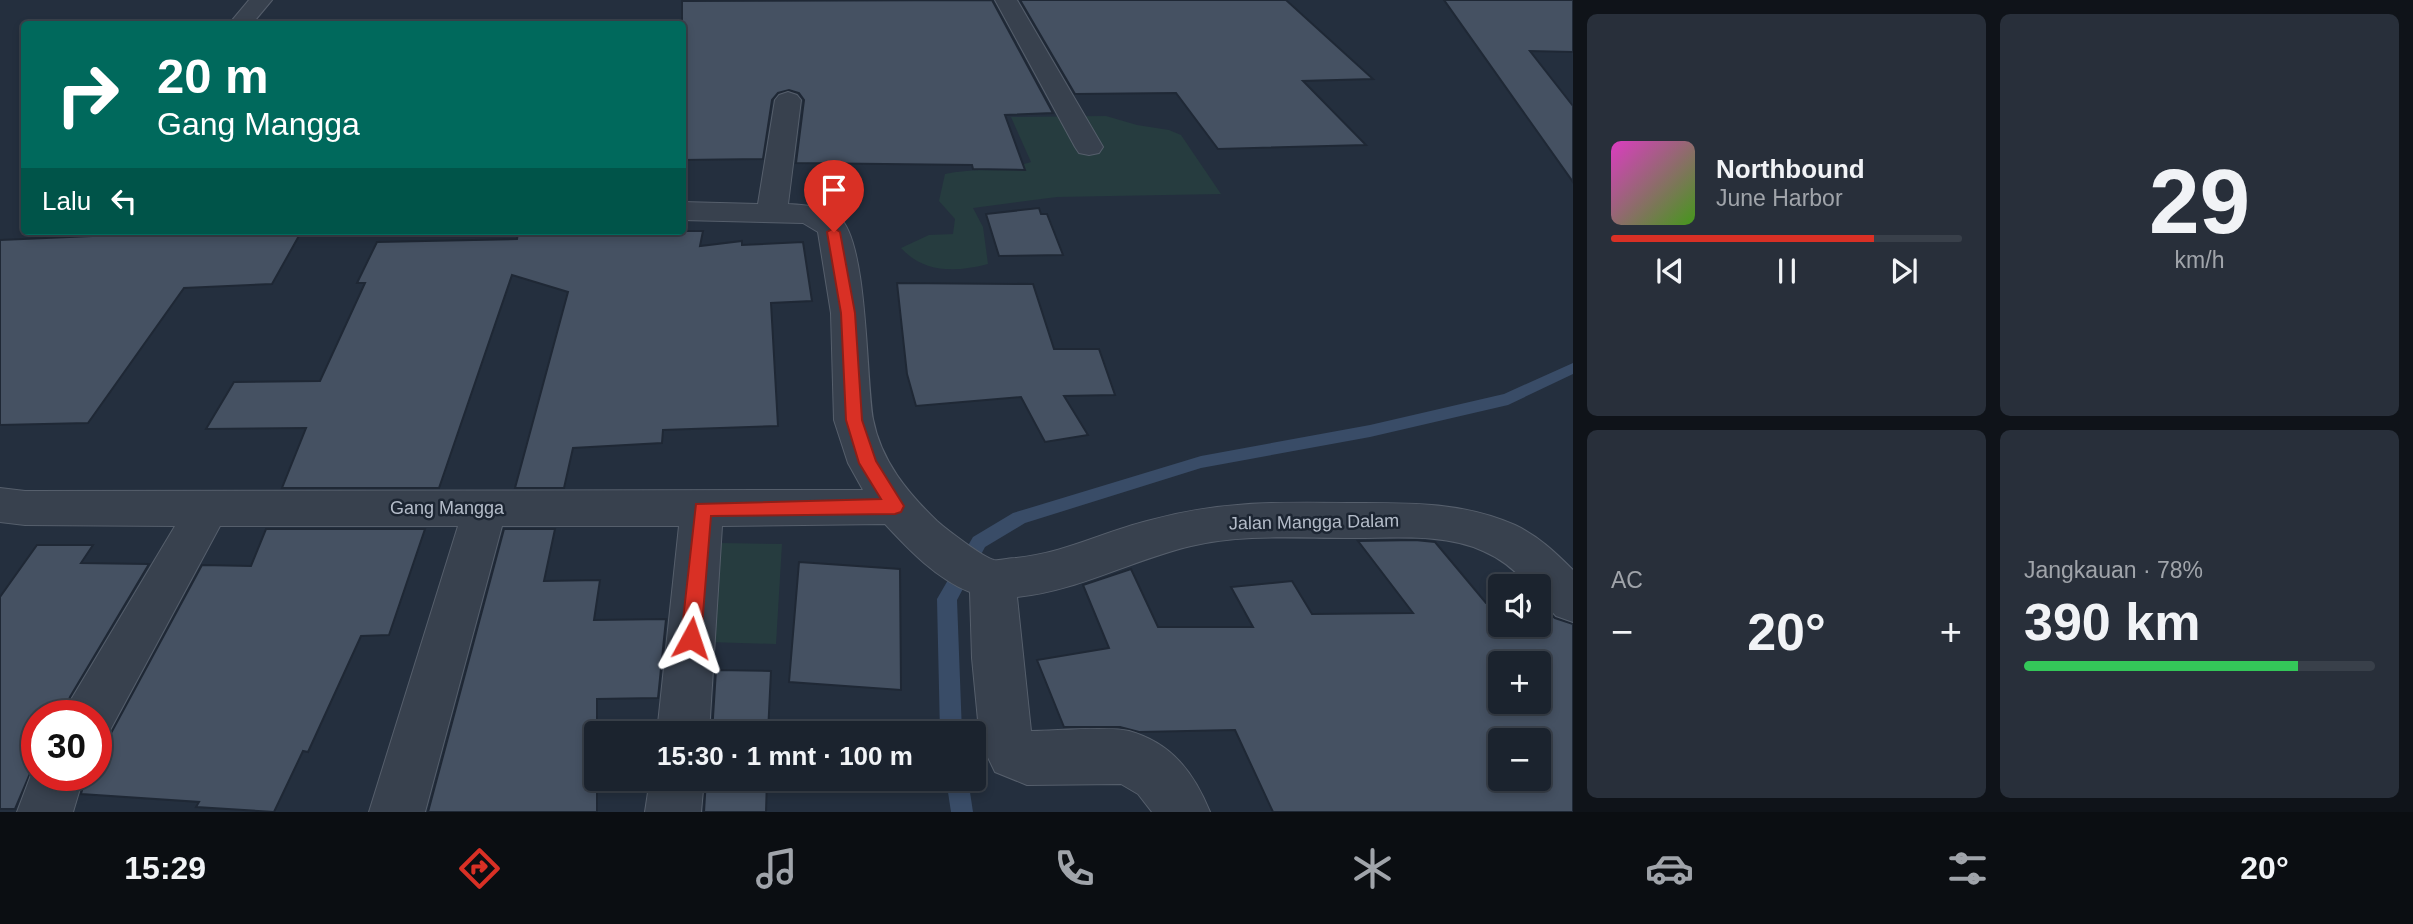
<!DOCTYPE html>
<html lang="id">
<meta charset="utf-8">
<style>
body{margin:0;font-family:Arial,sans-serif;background:#282f3a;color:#f1f3f6;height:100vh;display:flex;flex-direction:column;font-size:26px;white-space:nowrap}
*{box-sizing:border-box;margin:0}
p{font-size:23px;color:#a0a4aa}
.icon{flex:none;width:38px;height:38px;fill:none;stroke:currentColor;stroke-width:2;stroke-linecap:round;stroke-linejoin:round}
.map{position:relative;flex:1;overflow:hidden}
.sheet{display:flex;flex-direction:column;gap:14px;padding:14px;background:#0f1319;width:840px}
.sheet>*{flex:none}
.banner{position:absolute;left:21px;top:21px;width:665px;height:214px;border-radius:7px;box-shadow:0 4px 10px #0003,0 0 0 2px #39404a;background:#00695c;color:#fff;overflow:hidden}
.fabs{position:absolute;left:1488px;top:574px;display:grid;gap:14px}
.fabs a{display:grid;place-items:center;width:63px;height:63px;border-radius:7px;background:#1b232e;box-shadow:0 4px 10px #0003,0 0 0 2px #39404a;font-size:35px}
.speed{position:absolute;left:21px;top:700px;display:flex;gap:14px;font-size:35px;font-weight:700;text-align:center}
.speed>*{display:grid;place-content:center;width:91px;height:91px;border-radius:50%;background:#1b232e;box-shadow:0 4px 10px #0003,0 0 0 2px #39404a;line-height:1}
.speed .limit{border:10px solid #d22;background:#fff;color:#111}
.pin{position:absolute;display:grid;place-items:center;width:60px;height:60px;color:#fff;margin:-72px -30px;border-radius:50% 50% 50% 0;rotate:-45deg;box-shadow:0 0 7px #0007}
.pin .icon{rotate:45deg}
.me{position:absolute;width:77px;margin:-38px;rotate:5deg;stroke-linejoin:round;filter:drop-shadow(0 0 5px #0008)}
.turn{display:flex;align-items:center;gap:24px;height:147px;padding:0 21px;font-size:32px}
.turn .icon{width:91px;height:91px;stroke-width:2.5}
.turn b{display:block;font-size:49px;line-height:60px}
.then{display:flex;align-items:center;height:66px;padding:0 21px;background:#0003;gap:14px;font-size:26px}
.big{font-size:52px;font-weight:800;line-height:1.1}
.sheet .tile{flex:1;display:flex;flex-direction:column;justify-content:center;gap:10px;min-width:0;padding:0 24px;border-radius:10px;background:#282f3a}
.sheet .dial{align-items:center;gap:0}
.dial b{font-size:91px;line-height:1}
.song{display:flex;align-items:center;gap:21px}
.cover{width:84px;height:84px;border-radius:10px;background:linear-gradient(135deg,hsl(310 70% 55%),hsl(100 70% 35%))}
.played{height:7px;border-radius:4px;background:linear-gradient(90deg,#d93025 75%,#39404a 75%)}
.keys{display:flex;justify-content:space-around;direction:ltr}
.heat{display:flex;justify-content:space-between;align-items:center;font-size:38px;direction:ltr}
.charge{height:10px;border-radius:5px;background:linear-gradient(90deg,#34c759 78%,#39404a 0)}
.sheet .tiles{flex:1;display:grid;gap:14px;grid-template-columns:repeat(2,1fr)}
.trip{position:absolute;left:584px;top:721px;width:402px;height:70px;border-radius:7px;background:#1b232e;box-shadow:0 4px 10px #0003,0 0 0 2px #39404a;font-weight:800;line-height:70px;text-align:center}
.menu{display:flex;height:112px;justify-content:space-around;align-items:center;background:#0b0e12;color:#a0a4aa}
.menu .icon{width:49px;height:49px}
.menu .selected{color:#d93025}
.menu b{font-size:32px;color:#f1f3f6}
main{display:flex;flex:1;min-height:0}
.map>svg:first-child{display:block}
</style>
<main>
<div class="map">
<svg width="1573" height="812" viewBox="0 0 1573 812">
<rect width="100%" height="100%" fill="#242f3e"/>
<g fill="#263c3f">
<path d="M 1106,116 L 1137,125 L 1169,130 L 1181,135 L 1221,194 L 1057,197 L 973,208 L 983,227 L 988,264 C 957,272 925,274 901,248 L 929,235 L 953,234 L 955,219 L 939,201 L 945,174 C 975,168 1001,172 1031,162 L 1011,117 Z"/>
<polygon points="720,543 782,544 776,644 708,642"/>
</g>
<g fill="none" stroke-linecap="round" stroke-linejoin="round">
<g fill="#394c67" fill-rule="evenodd">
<polygon points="1573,363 1573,374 1508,405 1370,437 1201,468 1025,523 985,547 957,600 962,733 940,733 937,599 973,537 1013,513 1201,456 1370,425 1504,394"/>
<polygon points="946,779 968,779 973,812 951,812"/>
</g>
</g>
<g fill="#455162" stroke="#1f2835" stroke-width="2" fill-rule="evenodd">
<polygon points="992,0 1053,113 1005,115 1025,170 973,169 972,165 796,163 804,100 799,93 789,90 778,93 772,100 763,159 682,160 682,1"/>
<polygon points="1020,0 1286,0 1373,79 1303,81 1366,145 1218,149 1176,93 1075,94"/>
<polygon points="1444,0 1573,0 1573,52 1530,51 1573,106 1573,182"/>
<polygon points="1039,208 1041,214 1047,214 1063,255 999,256 986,214"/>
<polygon points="97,231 300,234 272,284 184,288 88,423 0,425 0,240 92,236"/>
<polygon points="543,231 703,231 700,246 742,241 742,245 803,242 812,301 771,303 778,426 663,430 662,443 573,448 564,488 515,488 568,292 512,275 439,488 282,488 306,428 206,429 234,382 320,381 365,283 357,283 377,242 517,239 518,233"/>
<polygon points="897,283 1033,284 1054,349 1099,349 1115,395 1064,396 1088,435 1045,442 1021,397 916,406 907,374"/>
<polygon points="266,529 425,529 389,635 361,636 308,752 303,751 274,812 196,807 199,802 81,794 86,775 96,775 96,741 110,735 202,565 251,566"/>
<polygon points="504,529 555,529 544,581 600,580 594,620 666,619 658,698 597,699 597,812 428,812"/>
<path d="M 1415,540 L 1435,542 L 1486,603 L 1500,603 L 1500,625 L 1538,625 L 1538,604 L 1555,618 L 1573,624 L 1573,812 L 1273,812 L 1235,730 L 1139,732 L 1120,727 L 1064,727 L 1037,660 L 1109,648 L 1083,585 L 1131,569 L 1158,627 L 1253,627 L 1231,587 L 1292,581 L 1312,614 L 1413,613 L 1358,541 ZM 1500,663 L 1538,663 L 1538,702 L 1500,702 ZM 1500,740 L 1538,740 L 1538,779 L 1500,779 Z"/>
<polygon points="37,545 93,545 81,563 149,564 70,697 62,716 37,716 37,757 15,809 0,809 0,597"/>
<polygon points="799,562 900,569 901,690 789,682"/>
<polygon points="716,670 771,671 768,733 712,733"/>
<polygon points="706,779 767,779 766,812 704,812"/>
</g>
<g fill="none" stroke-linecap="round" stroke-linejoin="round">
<defs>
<g id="street">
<polygon points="249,0 272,0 252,24 229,24"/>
<polygon points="995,0 1017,0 1103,147 1099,153 1089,155 1079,153 1075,147"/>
<path d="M 788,92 L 797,95 L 801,100 L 788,204 C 806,205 824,206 839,217 C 868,241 866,379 873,419 C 881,461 908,493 937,521 C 946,529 984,558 994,560 C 1000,561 1009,558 1015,558 C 1065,553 1100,533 1147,521 C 1219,501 1274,502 1347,503 C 1404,503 1461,501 1515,525 C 1538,536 1555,552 1573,570 L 1573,622 L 1556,616 L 1538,596 L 1538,586 L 1529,586 C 1516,571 1502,559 1483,551 C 1442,532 1390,539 1345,538 C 1294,538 1241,534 1191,546 C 1132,560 1078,591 1017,597 L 1031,731 C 1054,731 1109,726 1129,731 C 1172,743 1194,773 1210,812 L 1152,812 L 1138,794 L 1121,784 L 1027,785 L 995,772 L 980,741 L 972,658 L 970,592 C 937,579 909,550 885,524 L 722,526 L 709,733 L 657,733 L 679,526 L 502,526 L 425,812 L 369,812 L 458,526 L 220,526 L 108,734 L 96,739 L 96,716 L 64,716 L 72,698 L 175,526 L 25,525 L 0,522 L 0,488 L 25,491 L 863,490 L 848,463 L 834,420 L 831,313 L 818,232 L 803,223 L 682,220 L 682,202 L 758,204 L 775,100 L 779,95 Z"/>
<polygon points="37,759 37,775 84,775 73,812 17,812"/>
<polygon points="650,779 704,779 701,812 645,812"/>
</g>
</defs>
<use href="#street" stroke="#565f6c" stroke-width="2"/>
<use href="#street" fill="#38414e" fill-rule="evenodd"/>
</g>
<polygon fill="#d93025" stroke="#8d1f18" stroke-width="2" points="834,228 840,232 855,313 862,420 876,461 904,506 901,512 895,514 711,516 701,638 698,644 691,647 684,644 681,638 696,504 881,499 859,463 846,420 841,313 827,232"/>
<g text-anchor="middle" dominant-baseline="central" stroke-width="5" stroke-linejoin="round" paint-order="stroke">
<g font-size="18" fill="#b4bcc9" stroke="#1d2633">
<text x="447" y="508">Gang Mangga</text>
<text transform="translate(1314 522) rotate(-1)">Jalan Mangga Dalam</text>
</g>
</g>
</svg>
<div class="fabs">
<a><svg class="icon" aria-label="sound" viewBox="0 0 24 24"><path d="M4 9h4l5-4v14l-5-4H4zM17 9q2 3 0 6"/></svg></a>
<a>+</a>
<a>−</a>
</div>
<div class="speed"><div class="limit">30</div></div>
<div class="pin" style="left:834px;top:232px;background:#d93025"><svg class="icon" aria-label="arrive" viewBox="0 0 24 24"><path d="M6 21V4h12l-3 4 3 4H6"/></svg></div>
<svg class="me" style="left:691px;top:638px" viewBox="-20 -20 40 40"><path d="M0-17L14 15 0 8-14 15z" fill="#d93025" stroke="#fff" stroke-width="4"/></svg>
<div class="trip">15:30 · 1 mnt · 100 m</div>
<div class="banner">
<div class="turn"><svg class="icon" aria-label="right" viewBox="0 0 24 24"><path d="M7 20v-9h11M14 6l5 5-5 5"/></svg><div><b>20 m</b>Gang Mangga</div></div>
<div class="then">Lalu<svg class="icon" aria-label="left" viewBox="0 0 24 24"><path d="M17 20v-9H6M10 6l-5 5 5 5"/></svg></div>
</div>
</div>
<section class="sheet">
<div class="tiles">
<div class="tile">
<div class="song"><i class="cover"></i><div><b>Northbound</b><p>June Harbor</p></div></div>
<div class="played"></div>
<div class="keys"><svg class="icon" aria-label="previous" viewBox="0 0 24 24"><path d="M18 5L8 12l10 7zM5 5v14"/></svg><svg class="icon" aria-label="pause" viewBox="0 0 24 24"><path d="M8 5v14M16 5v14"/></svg><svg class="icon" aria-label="next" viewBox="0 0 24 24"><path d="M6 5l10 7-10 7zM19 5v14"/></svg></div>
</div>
<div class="tile dial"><b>29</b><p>km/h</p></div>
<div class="tile"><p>AC</p>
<div class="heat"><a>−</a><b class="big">20°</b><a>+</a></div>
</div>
<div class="tile"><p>Jangkauan · 78%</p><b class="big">390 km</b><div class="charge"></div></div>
</div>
</section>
</main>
<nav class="menu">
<b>15:29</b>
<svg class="icon selected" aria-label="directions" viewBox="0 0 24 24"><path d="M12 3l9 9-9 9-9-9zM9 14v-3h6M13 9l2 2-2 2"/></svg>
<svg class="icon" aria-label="music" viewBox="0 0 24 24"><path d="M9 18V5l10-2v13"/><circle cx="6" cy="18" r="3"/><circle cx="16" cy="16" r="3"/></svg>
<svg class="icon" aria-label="phone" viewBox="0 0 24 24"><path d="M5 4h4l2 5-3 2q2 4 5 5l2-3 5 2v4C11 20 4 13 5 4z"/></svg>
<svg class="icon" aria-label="climate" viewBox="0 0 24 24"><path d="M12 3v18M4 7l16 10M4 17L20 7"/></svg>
<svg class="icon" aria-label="car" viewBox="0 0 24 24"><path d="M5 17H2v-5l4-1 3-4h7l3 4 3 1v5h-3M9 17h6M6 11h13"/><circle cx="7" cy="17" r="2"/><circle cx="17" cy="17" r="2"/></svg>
<svg class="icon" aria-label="filters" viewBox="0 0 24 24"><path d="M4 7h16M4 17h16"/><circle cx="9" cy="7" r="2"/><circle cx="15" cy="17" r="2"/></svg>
<b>20°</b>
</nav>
